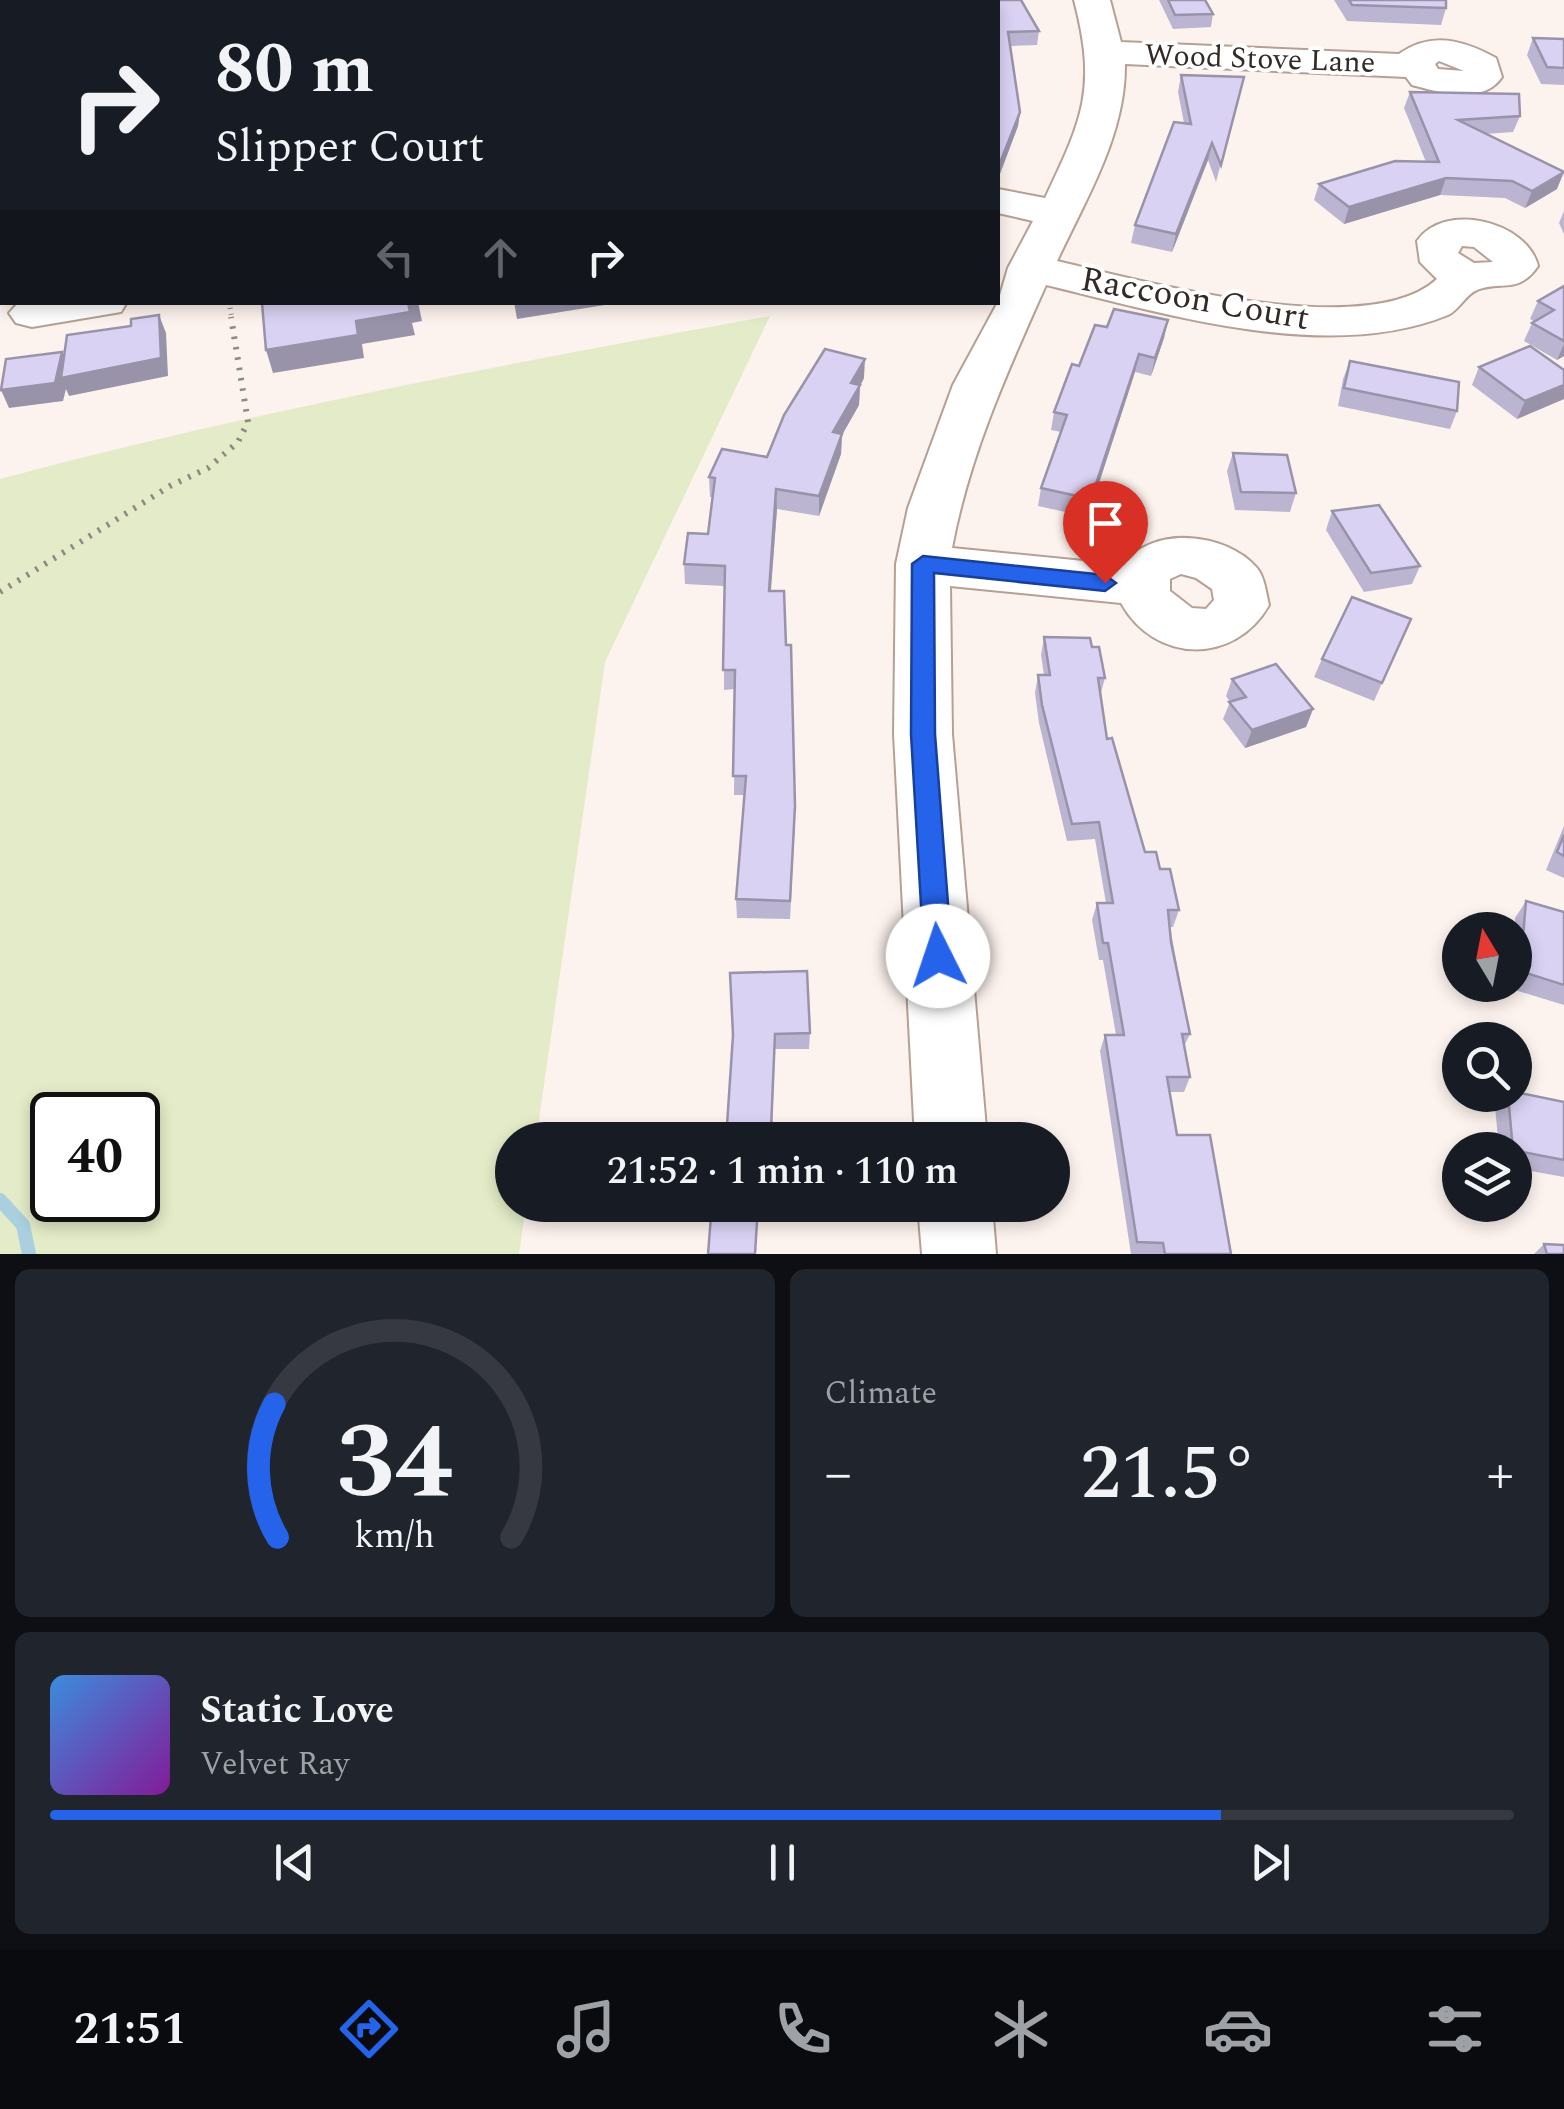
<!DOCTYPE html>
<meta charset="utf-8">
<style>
body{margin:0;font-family:Spectral,serif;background:#20242c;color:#f1f3f6;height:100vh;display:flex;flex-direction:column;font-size:38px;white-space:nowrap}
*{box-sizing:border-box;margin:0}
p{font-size:32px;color:#9ea1a6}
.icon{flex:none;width:55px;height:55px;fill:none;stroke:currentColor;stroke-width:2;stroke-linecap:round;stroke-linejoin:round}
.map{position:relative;height:1254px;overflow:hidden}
.details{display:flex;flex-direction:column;gap:15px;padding:15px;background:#0d0f14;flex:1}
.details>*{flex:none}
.banner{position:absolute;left:0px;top:0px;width:1000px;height:305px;box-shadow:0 5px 15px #0003;background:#171b24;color:#f1f3f6;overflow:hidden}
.needle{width:65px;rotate:350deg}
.controls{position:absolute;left:1442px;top:912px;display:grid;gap:20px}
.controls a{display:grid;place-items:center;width:90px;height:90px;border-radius:50%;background:#171b24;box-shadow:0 5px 15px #0003;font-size:50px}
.speed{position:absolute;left:30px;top:1092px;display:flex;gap:20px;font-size:50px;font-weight:700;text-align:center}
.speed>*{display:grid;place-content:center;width:130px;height:130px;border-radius:50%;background:#171b24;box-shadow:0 5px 15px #0003;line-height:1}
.speed .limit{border:5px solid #111;border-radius:15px;background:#fff;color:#111}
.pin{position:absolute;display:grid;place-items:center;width:85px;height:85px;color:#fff;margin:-102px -42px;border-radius:50% 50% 50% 0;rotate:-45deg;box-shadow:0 0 10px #0007}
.pin .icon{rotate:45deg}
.me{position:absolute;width:110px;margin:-55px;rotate:356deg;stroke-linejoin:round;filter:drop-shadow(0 0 8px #0008)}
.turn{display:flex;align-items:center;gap:35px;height:210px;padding:0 50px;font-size:45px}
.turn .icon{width:130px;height:130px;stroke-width:2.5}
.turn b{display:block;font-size:70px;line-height:85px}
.lanes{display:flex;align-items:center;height:95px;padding:0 50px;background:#0003;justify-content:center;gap:50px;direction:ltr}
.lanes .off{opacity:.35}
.big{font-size:75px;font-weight:600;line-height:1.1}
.details .tile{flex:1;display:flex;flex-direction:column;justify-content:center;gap:15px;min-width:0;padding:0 35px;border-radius:15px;background:#20242c}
.details .dial{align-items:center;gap:0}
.dial svg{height:260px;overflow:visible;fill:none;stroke:#363941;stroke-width:7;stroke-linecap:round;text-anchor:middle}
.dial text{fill:#f1f3f6;stroke:none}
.song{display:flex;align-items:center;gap:30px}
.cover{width:120px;height:120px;border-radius:15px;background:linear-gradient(135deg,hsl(210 70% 55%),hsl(290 70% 35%))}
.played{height:10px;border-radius:5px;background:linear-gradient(90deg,#2563eb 80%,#363941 80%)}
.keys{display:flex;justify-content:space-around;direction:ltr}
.heat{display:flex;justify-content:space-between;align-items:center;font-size:55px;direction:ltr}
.details .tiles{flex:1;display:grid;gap:15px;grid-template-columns:1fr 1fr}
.tile:last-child{grid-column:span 2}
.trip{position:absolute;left:495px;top:1122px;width:575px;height:100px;border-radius:50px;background:#171b24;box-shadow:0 5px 15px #0003;font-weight:600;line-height:100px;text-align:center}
.tabs{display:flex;height:160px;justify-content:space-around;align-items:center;background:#090b0e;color:#9ea1a6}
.tabs .icon{width:70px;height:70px}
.tabs .active{color:#2563eb}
.tabs b{font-size:45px;color:#f1f3f6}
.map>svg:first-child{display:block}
</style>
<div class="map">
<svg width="1564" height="1254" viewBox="0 0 1564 1254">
<rect width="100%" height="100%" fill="#fdf3ee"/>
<path fill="#e3ebc8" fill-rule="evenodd" d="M 770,316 L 605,662 L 536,1140 L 512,1140 L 512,1205 L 526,1205 L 519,1254 L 0,1254 L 0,479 C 254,411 512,363 770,316 ZM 52,1115 L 138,1115 L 138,1200 L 52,1200 Z"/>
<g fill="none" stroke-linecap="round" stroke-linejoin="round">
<polyline stroke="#aacfdf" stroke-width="9" points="545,2 549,0"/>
<polyline stroke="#aacfdf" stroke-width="14" points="0,1200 23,1225 29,1254"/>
<defs>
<g id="minor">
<polygon points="733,0 777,0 779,2 735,2"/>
<path d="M 1074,0 L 1110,0 L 1121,42 L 1399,54 C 1432,31 1463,40 1496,58 L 1502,77 C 1482,106 1439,92 1412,85 L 1406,77 L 1125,64 C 1126,134 1086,199 1057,261 C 1143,281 1368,343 1437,279 L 1420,262 L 1417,241 C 1444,201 1527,221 1538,266 C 1518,295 1501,280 1477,290 C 1466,294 1459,310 1448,315 C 1328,364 1167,314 1046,285 C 1008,370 969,456 952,548 L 1124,565 C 1150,525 1227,532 1257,568 C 1265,578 1266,593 1269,605 C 1235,665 1155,664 1121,603 L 950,586 L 952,734 L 987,1140 L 915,1140 L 894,734 L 896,564 L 908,508 L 953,385 L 998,302 L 1008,268 L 1033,221 L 998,213 L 998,189 L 1045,198 C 1083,118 1097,88 1074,0 ZM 1439,61 L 1464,71 L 1438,69 L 1435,64 ZM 1462,246 L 1474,247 L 1493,262 L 1474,263 L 1458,253 ZM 1181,574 L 1196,578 L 1212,589 L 1214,600 L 1206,609 L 1192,608 L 1170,591 L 1170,579 Z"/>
<polygon points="19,302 127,302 121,312 32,327 16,323 9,313"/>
<polygon points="918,1205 992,1205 996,1254 922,1254"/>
</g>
</defs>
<use href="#minor" stroke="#b6a094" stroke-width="4"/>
<g stroke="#918783" stroke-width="5" stroke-dasharray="1 5" stroke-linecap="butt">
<polyline points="362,2 369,0"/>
<polyline points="229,302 232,319"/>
</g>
<polyline stroke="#918783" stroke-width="6" stroke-dasharray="2.5 8" stroke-linecap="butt" points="0,592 170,486 208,468 238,442 248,422 231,317"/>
<use href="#minor" fill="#fff" fill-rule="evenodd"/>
</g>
<g fill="#bbb5d1">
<polygon points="966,0 1021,0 1039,31 1037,45 1010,46 1020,112 1018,126 998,179 998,2 967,2"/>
<polygon points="1159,0 1205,0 1213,14 1211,27 1173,29"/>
<polygon points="1334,0 1446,0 1446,8 1441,25 1347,21"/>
<polygon points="1533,38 1564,39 1564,85 1541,84 1527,55"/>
<polygon points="1181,75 1244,77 1216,182 1208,160 1172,252 1131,243 1135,225 1184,123 1178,92"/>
<polygon points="1410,92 1520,116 1513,132 1486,134 1557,189 1525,208 1505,198 1440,195 1344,224 1314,200 1319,184 1426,162 1404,108"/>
<polygon points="1564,211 1564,234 1559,223"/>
<polygon points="1564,286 1564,356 1557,360 1524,341 1532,323 1535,322 1530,319 1538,301"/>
<polygon points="1168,320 1164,338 1151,376 1135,372 1088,517 1038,506 1041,488 1061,432 1051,430 1054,412 1079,366 1107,327"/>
<polygon points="1350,361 1457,411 1450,429 1338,406 1343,379"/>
<polygon points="1479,367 1564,370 1564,399 1517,419 1472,385"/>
<polygon points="864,378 860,386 859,405 842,435 841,454 819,516 777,509 771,591 786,645 795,825 790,919 737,918 736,899 745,795 734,795 735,689 724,690 724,586 685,584 684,564 708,534 713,497 710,497 709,477 767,457"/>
<polygon points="1233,453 1296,493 1290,512 1235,510 1227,471"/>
<polygon points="1332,511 1420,566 1412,584 1364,592 1326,530"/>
<polygon points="1411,619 1374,701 1314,677 1322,659"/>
<polygon points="1044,637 1092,647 1105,678 1100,696 1107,739 1145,852 1160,869 1179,910 1173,927 1170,927 1190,1034 1184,1046 1190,1077 1184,1092 1169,1092 1177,1135 1231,1254 1131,1254 1100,1051 1105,1035 1116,1035 1103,960 1099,960 1092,920 1097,903 1106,903 1095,839 1067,841 1039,723 1035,693 1038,675 1044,675 1041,655"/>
<polygon points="1232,679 1313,709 1306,727 1245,748 1223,719 1230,702 1226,696"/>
<polygon points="1564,826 1564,878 1546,870"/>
<polygon points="1526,901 1564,912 1564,1005 1508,988 1509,985 1515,985 1515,918"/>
<polygon points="810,1033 809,1049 775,1049 772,1129 726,1140 733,1035"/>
<polygon points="1504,1095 1564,1102 1564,1177 1515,1168 1515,1150 1499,1150 1495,1106"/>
<polygon points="1544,1244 1564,1254 1534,1254"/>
</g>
<g fill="#9993aa">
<polygon points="1020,112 1018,126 998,179 998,168"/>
<polygon points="1212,143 1208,160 1172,252 1176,234"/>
<polygon points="1564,172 1557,189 1525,208 1532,191"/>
<polygon points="1446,178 1440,195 1344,224 1349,207"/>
<polygon points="407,302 418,302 422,321 412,323 415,335 362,344 364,358 273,373 266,350"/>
<polygon points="514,302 611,302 611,304 517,319"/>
<polygon points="159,315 166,333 168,376 69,396 66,389 63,401 9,408 1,390 62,352 70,370"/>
<polygon points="1168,320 1164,338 1151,376 1155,358"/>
<polygon points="1564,344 1564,356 1557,360"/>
<polygon points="1139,354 1135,372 1088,517 1091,499"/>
<polygon points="865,359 864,378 860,386 859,405 842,435 841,454 819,516 819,496 833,432 851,383"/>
<polygon points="1564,385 1564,399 1517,419 1525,401"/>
<polygon points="776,489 777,509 769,611 769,591"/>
<polygon points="1313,709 1306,727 1245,748 1252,730"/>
</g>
<g fill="#dad2f3" stroke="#9993aa" stroke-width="2.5">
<polygon points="969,0 1021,0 1039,31 1008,32 1020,112 998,168 998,2 970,2"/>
<polygon points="1168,0 1205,0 1213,14 1175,15"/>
<polygon points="1349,0 1446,0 1446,8 1352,5"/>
<polygon points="1533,38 1564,39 1564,68 1547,67"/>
<polygon points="1181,75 1244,77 1221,165 1212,143 1176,234 1135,225 1174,122 1191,124"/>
<polygon points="1410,92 1519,94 1520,116 1458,120 1564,172 1532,191 1512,181 1446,178 1349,207 1319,184 1395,161 1439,162"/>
<polygon points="1564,286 1564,341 1532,323 1554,310 1538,301"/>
<polygon points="408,302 410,312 356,321 358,335 266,350 262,303"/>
<polygon points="1114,309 1168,320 1155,358 1139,354 1091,499 1041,488 1067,415 1054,412 1072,364 1079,366 1095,325 1107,327"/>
<polygon points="159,315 161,358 61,378 67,335 131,326 131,319"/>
<polygon points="1530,346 1564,370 1564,385 1525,401 1479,367"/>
<polygon points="825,349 865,359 851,383 860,385 833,432 842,434 819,496 776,489 769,591 784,591 786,645 791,645 795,806 790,901 736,899 746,776 733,776 735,670 723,670 725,566 684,564 688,533 708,534 715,478 709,477 722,449 767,457 784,415"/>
<polygon points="62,352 55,383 1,390 6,359"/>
<polygon points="1350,361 1459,382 1457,411 1344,388"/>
<polygon points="1233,453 1287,455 1296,493 1241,492"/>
<polygon points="1379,505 1420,566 1371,573 1332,511"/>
<polygon points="1352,597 1411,619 1382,683 1322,659"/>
<polygon points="1044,637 1090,638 1092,647 1099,647 1105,678 1098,678 1107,739 1112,738 1145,852 1156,852 1160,869 1170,869 1179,910 1168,910 1171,942 1190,1034 1182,1034 1190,1077 1167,1077 1177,1135 1210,1135 1231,1254 1165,1254 1163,1243 1137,1242 1105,1035 1124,1035 1108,943 1103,943 1097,903 1113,903 1099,822 1072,824 1042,705 1038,675 1050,675"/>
<polygon points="1276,664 1313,709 1252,730 1229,702 1246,697 1232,679"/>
<polygon points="1564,835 1564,856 1557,852"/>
<polygon points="1526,901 1564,912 1564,985 1520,971"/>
<polygon points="807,971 810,1033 775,1034 771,1129 817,1131 817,1140 726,1140 733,1035 730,973"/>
<polygon points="1515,1092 1564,1102 1564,1160 1513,1150 1508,1095 1515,1095"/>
<polygon points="722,1205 758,1205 755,1254 708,1254 711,1216 721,1217"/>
<polygon points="1544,1244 1564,1245 1564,1254 1547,1254"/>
</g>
<polygon fill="#2563eb" stroke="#184099" stroke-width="2.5" points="923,556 1105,575 1116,583 1105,591 934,573 935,734 952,956 948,964 938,967 928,964 924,956 911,734 912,564"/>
<g text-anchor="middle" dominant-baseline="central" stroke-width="8" stroke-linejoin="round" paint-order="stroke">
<g font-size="30" fill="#332a26" stroke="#fff">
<text transform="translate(1260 59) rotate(2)">Wood Stove Lane</text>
</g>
<g font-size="35" fill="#332a26" stroke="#fff">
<text transform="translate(1195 299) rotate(10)">Raccoon Court</text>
</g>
</g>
</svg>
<div class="controls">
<a><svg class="needle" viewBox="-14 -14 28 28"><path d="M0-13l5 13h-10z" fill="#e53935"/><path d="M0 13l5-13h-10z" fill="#9ea1a6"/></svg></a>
<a><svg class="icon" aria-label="search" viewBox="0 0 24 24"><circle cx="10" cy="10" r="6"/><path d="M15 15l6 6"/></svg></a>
<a><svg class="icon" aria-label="layers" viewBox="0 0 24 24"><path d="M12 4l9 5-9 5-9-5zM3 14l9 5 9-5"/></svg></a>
</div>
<div class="speed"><div class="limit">40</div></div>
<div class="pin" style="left:1105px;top:583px;background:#d93025"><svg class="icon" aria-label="arrive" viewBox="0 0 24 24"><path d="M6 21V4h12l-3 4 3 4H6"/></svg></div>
<svg class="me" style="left:938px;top:956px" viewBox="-20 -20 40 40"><circle r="19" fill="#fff"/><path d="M0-13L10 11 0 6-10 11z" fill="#2563eb"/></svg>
<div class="trip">21:52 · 1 min · 110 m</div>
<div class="banner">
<div class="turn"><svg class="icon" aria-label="right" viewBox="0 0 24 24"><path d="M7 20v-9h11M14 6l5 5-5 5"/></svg><div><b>80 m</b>Slipper Court</div></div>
<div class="lanes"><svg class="icon off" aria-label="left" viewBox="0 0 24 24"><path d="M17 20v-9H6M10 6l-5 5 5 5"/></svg><svg class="icon off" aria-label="ahead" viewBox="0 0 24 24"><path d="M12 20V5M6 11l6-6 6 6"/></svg><svg class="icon" aria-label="right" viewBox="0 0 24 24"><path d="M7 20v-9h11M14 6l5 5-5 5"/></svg></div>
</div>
</div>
<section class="details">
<div class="tiles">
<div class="tile dial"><svg viewBox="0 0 100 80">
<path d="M14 69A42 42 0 1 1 86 69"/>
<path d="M14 69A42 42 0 0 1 13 28" stroke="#2563eb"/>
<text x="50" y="56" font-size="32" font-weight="700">34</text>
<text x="50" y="72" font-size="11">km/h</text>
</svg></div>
<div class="tile"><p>Climate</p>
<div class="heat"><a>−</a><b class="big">21.5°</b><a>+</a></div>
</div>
<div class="tile">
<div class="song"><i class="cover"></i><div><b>Static Love</b><p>Velvet Ray</p></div></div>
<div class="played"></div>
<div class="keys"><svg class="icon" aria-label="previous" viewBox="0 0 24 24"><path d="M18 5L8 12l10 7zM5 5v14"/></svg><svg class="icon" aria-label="pause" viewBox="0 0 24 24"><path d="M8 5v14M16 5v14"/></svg><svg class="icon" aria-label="next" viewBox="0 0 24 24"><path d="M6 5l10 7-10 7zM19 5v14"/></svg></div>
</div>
</div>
</section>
<nav class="tabs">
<b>21:51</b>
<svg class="icon active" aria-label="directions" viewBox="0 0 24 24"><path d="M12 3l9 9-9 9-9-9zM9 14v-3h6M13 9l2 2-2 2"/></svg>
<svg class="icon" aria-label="music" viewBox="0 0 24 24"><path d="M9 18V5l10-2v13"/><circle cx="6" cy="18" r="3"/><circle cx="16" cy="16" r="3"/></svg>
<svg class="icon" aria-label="phone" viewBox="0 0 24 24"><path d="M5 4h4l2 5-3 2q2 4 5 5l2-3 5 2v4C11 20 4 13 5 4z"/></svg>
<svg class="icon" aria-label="climate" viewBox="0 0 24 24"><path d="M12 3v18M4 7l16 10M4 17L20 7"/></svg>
<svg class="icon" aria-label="car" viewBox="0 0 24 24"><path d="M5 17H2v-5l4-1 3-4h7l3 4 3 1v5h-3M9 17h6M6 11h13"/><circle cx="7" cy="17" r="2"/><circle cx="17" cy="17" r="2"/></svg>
<svg class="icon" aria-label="filters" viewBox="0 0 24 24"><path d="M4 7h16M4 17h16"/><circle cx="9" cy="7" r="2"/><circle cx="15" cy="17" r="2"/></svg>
</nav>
